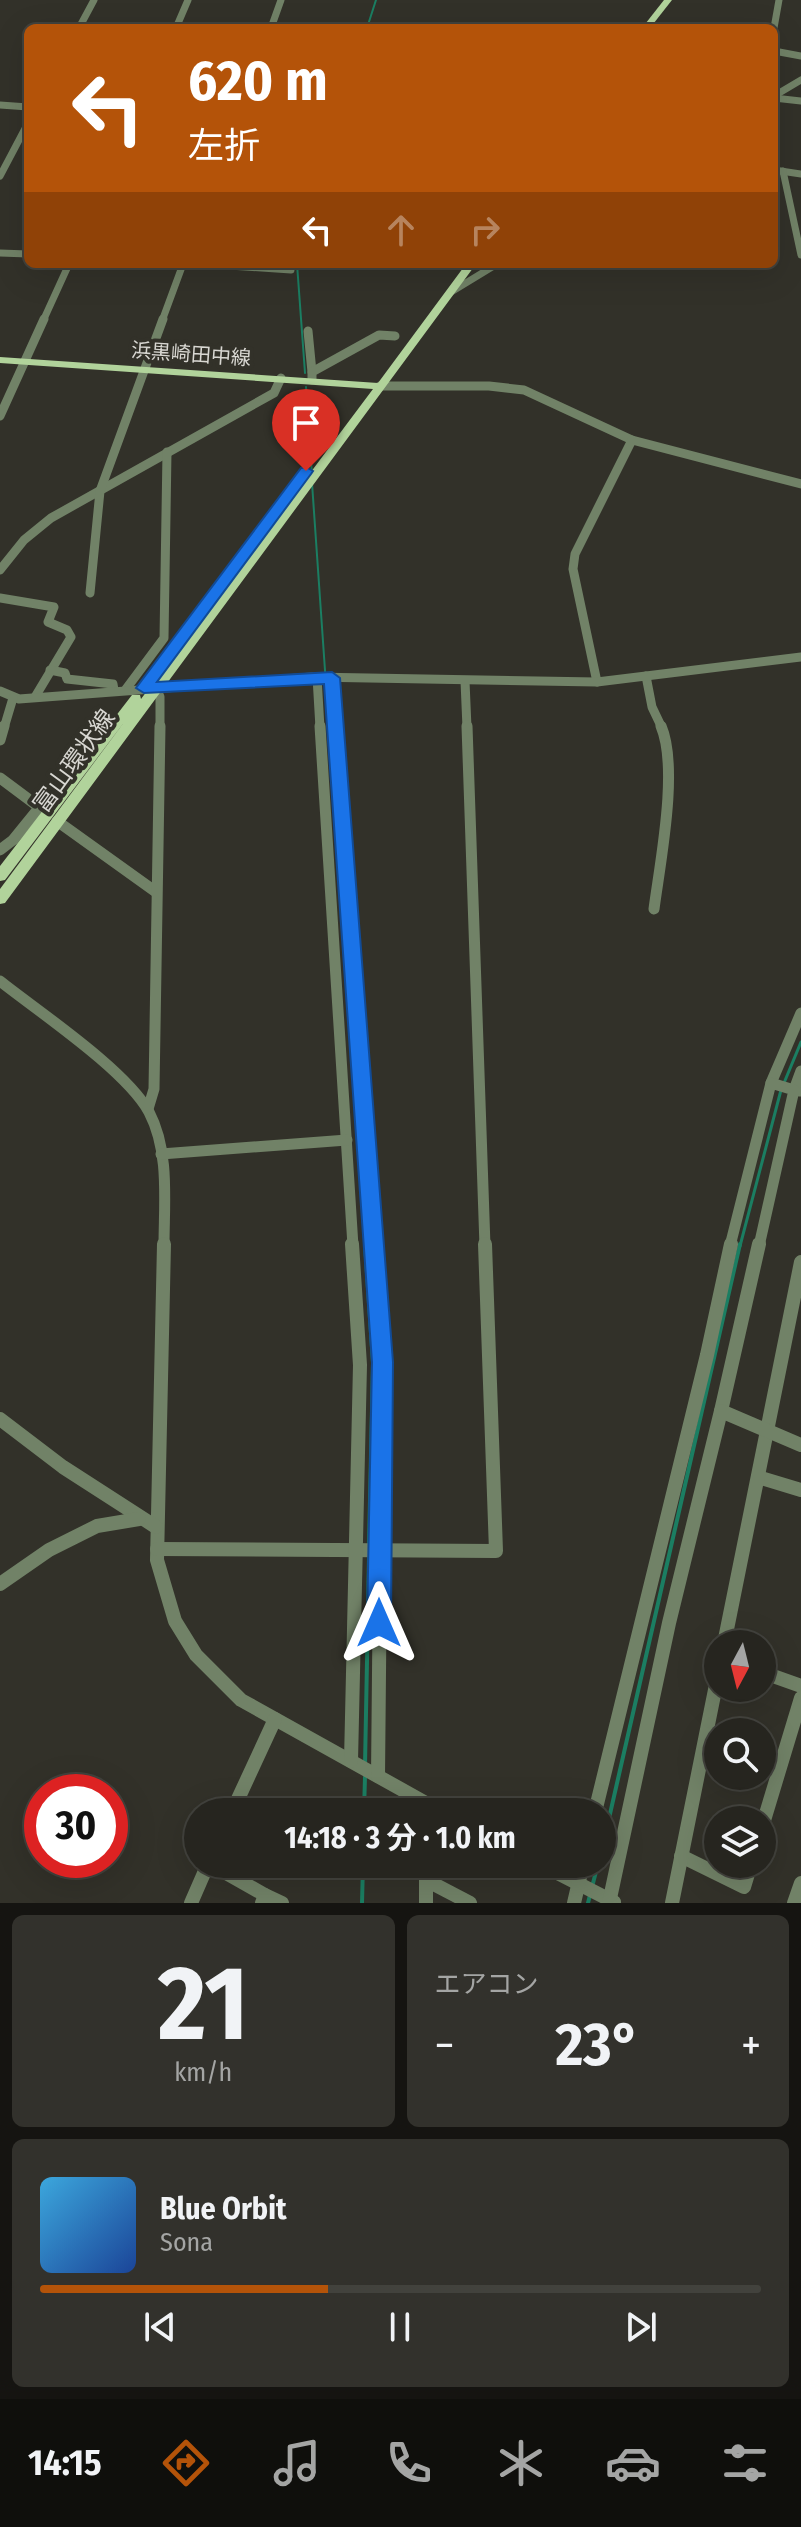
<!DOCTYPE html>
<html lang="ja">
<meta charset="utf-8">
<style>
body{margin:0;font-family:"Fira Sans Condensed","Noto Sans JP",sans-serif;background:#32312c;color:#f1f3f6;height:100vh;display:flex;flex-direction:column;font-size:30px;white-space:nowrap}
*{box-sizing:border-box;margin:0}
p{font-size:26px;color:#a4a5a4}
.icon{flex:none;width:44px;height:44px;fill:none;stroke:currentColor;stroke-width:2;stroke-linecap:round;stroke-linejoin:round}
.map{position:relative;height:1903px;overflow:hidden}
.sheet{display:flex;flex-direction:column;gap:12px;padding:12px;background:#151411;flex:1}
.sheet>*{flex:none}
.hud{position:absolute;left:24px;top:24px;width:754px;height:244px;border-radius:12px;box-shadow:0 8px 32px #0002,0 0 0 2px #42423d;background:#b45309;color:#fff;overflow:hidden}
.needle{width:52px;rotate:187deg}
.tools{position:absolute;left:704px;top:1630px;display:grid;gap:16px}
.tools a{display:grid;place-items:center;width:72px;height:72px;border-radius:50%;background:#26251f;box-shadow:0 8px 32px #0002,0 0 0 2px #42423d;font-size:40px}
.speed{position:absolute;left:24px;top:1774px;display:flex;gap:16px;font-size:40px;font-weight:700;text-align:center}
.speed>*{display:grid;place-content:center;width:104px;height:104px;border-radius:50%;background:#26251f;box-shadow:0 8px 32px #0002,0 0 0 2px #42423d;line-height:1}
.speed .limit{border:12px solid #d22;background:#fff;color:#111}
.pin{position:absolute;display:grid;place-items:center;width:68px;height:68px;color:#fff;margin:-82px -34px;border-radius:50% 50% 50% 0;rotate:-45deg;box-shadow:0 0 8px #0007}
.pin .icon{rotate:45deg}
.me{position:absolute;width:88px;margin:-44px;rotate:0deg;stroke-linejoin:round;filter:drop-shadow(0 0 6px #0008)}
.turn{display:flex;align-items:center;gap:28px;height:168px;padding:0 32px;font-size:36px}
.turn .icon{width:104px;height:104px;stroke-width:2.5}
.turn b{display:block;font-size:56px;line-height:68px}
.lanes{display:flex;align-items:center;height:76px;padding:0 32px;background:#0003;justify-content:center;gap:40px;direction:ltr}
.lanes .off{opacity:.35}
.big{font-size:60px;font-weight:700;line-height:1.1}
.sheet .tile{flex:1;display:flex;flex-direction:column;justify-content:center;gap:12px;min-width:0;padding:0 28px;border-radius:12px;background:#32312c}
.sheet .dial{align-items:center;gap:0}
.dial b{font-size:104px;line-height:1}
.song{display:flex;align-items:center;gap:24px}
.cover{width:96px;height:96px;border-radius:12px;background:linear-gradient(135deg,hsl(200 70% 55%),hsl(220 70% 35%))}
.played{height:8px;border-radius:4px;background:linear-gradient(90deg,#b45309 40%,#42423d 40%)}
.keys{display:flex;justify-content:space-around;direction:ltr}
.heat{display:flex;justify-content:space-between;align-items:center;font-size:44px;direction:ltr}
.sheet .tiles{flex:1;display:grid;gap:12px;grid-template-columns:1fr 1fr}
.tile:last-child{grid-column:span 2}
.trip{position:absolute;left:184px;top:1798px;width:432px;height:80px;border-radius:40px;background:#26251f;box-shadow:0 8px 32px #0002,0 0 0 2px #42423d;font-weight:700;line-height:80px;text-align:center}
.dock{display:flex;height:128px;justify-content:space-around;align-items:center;background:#0f0f0c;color:#a4a5a4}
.dock .icon{width:56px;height:56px}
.dock .active{color:#b45309}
.dock b{font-size:36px;color:#f1f3f6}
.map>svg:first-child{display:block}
</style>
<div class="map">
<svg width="801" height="1903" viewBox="0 0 801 1903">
<rect width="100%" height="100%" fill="#323129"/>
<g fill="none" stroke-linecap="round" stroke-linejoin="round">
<g stroke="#1b7e62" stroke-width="2">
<polyline points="367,28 376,0"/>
<polyline points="297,264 305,373"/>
<polyline points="306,387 312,475"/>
<polyline points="312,483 329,728"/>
</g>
<g stroke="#1b7e62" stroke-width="3">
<polyline points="329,726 365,1246"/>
<polyline points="784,1083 801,1042"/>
<polyline points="740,1246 781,1090"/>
</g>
<g stroke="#1b7e62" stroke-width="4">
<polyline points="365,1244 373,1363 369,1545"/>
<polyline points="365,1765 369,1557"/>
<polyline points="364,1812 365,1777"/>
<polyline points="602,1849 740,1244"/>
<polyline points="592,1887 598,1864"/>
<polyline points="362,1903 363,1864"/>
<polyline points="588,1903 590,1895"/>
</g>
<g stroke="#718267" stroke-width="7">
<polyline points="79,28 94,0"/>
<polyline points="176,28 188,0"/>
<polyline points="271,28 281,0"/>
<polyline points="774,28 779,0"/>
<polyline points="774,51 801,56"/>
<polyline points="774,96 801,80"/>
<polyline points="774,98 801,101"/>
<polyline points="0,105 28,107"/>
<polyline points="774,170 801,174"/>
<polyline points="783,171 801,255"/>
<polyline points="0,176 28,123"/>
<polyline points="0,253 28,254"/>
<polyline points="199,264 291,270"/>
<polyline points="451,292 497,264"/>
<polyline points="43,321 69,264"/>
<polyline points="162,321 183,264"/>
</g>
<g stroke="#718267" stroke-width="9">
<polyline points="308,331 312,372"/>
<polyline points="312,380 312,372 379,335 395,336"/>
<polyline points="380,386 489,386 524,390 632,440"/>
<polyline points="0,416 44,319"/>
<polyline points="0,570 24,540 51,518 274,393 281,378"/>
<polyline points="90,593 100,491 163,319"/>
<polyline points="0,598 54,607 48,622 67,630 71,637 35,697"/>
<polyline points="50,670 65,673 67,679 113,684 114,690"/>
<polyline points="646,676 652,707 662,728"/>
<polyline points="317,677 320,728"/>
<polyline points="332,678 336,728"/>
<polyline points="465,681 467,728"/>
<polyline points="597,682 573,569 575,554 632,440 801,484"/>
<polyline points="156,687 160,697 160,728"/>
<polyline points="126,689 164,638 167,452"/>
<polyline points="0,691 19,699 312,677 597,682 801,657"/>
<polyline points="4,728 13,698"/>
</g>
<g stroke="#718267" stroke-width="11">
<polyline points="320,726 353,1246"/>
<polyline points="336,726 374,1246"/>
<polyline points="467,726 485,1246"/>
<polyline points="0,740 4,726"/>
<polyline points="0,778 47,813"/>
<polyline points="57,821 156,892"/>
<polyline points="0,850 13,840 39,808"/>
<path d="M 654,909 C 660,863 679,768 661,726"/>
<path d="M 0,981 C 39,1012 126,1070 149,1112 C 170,1152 164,1202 164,1246"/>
<polyline points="771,1083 801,1013"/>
<polyline points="800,1091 794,1090 801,1071"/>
<polyline points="148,1109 154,1089 160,726"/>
<polyline points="161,1154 347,1140"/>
<polyline points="730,1246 771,1083 794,1090 759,1246"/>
</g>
<g stroke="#718267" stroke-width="14">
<polyline points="164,1244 157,1560 175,1621 196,1655 241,1700 442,1812"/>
<polyline points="373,1244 382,1362 378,1776"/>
<polyline points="721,1411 759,1244"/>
<polyline points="0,1419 63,1467 156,1527"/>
<polyline points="758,1477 801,1490"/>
<polyline points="157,1549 496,1551 485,1244"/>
<polyline points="0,1584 49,1550 97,1526 139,1519"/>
<polyline points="724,1644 801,1262"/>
<polyline points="762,1672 801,1686"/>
<polyline points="351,1761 360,1365 352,1244"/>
<polyline points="232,1812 275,1719"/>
<polyline points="595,1812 707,1355 731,1244"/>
<polyline points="762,1827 801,1698"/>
<polyline points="681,1856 744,1887 751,1864"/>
<polyline points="210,1864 265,1895"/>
<polyline points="426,1864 426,1903"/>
<polyline points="540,1864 614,1902"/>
<polyline points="426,1880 470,1903"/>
<polyline points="191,1903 208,1864"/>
<polyline points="262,1903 265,1895 282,1903"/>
<polyline points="574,1903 583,1864"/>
<polyline points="609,1903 669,1623 721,1411 801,1445"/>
<polyline points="672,1903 718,1675"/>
<polyline points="794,1903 801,1883"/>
</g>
<g fill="#b1d39b" fill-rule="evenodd">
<polygon points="664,0 672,0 650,28 642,28"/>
<polygon points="466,264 476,264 5,903 0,904 0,889 125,721 5,880 0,881 0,866 132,695 140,695 141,699 373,389 0,363 0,357 378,383"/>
</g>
</g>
<polygon fill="#1a73e8" stroke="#114b97" stroke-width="2" points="306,467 313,471 311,474 157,682 332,672 340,678 393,1362 391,1623 388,1632 379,1635 371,1632 367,1623 372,1362 324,684 144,693 136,688 301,468"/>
<g text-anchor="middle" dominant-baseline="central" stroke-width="8" stroke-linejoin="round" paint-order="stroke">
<g font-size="20" fill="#d8d7d2" stroke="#323129">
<text transform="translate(191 354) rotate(4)">浜黒崎田中線</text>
</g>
<g font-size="24" fill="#d8d7d2" stroke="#323129">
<text transform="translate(74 761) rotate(-54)">富山環状線</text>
</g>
</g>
</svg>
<div class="tools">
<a><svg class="needle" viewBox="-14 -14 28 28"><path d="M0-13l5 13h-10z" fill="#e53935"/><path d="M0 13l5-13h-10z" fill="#a4a5a4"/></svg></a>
<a><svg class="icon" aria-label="search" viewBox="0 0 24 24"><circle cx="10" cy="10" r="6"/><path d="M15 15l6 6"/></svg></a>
<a><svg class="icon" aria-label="layers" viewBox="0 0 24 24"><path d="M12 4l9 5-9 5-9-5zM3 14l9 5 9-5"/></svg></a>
</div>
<div class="speed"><div class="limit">30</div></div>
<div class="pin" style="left:306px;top:471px;background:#d93025"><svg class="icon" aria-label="arrive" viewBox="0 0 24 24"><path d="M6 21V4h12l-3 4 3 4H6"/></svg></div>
<svg class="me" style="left:379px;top:1623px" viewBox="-20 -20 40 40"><path d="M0-17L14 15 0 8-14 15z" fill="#1a73e8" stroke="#fff" stroke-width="4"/></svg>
<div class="trip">14:18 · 3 分 · 1.0 km</div>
<div class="hud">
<div class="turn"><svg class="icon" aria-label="left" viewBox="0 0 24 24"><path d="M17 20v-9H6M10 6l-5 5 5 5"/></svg><div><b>620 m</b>左折</div></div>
<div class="lanes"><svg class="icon" aria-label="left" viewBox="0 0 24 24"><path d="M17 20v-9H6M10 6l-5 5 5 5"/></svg><svg class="icon off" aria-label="ahead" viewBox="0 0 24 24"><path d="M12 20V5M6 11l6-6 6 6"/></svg><svg class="icon off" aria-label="right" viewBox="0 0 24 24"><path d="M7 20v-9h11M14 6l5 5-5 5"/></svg></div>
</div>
</div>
<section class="sheet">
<div class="tiles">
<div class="tile dial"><b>21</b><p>km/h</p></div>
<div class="tile"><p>エアコン</p>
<div class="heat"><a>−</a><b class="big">23°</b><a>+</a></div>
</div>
<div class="tile">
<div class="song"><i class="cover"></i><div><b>Blue Orbit</b><p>Sona</p></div></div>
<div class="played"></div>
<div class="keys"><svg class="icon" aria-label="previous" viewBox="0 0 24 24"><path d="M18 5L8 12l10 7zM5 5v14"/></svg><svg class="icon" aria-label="pause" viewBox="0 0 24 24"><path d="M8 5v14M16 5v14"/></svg><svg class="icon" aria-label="next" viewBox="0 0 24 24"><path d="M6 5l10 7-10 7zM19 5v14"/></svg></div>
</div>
</div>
</section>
<nav class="dock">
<b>14:15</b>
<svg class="icon active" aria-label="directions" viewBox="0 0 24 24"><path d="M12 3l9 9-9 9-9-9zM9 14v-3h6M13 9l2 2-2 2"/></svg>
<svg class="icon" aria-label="music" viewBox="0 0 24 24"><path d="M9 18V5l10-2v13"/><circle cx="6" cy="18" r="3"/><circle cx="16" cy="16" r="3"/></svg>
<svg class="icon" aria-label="phone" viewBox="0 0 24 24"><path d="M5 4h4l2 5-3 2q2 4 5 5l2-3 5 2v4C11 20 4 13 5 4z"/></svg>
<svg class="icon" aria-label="climate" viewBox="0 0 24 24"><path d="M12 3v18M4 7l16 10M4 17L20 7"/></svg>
<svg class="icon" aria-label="car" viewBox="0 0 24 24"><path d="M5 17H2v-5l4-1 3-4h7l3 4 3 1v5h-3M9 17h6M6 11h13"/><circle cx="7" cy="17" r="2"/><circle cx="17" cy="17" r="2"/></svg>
<svg class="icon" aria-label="filters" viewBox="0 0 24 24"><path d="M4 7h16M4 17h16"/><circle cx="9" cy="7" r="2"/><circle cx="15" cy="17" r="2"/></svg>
</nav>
